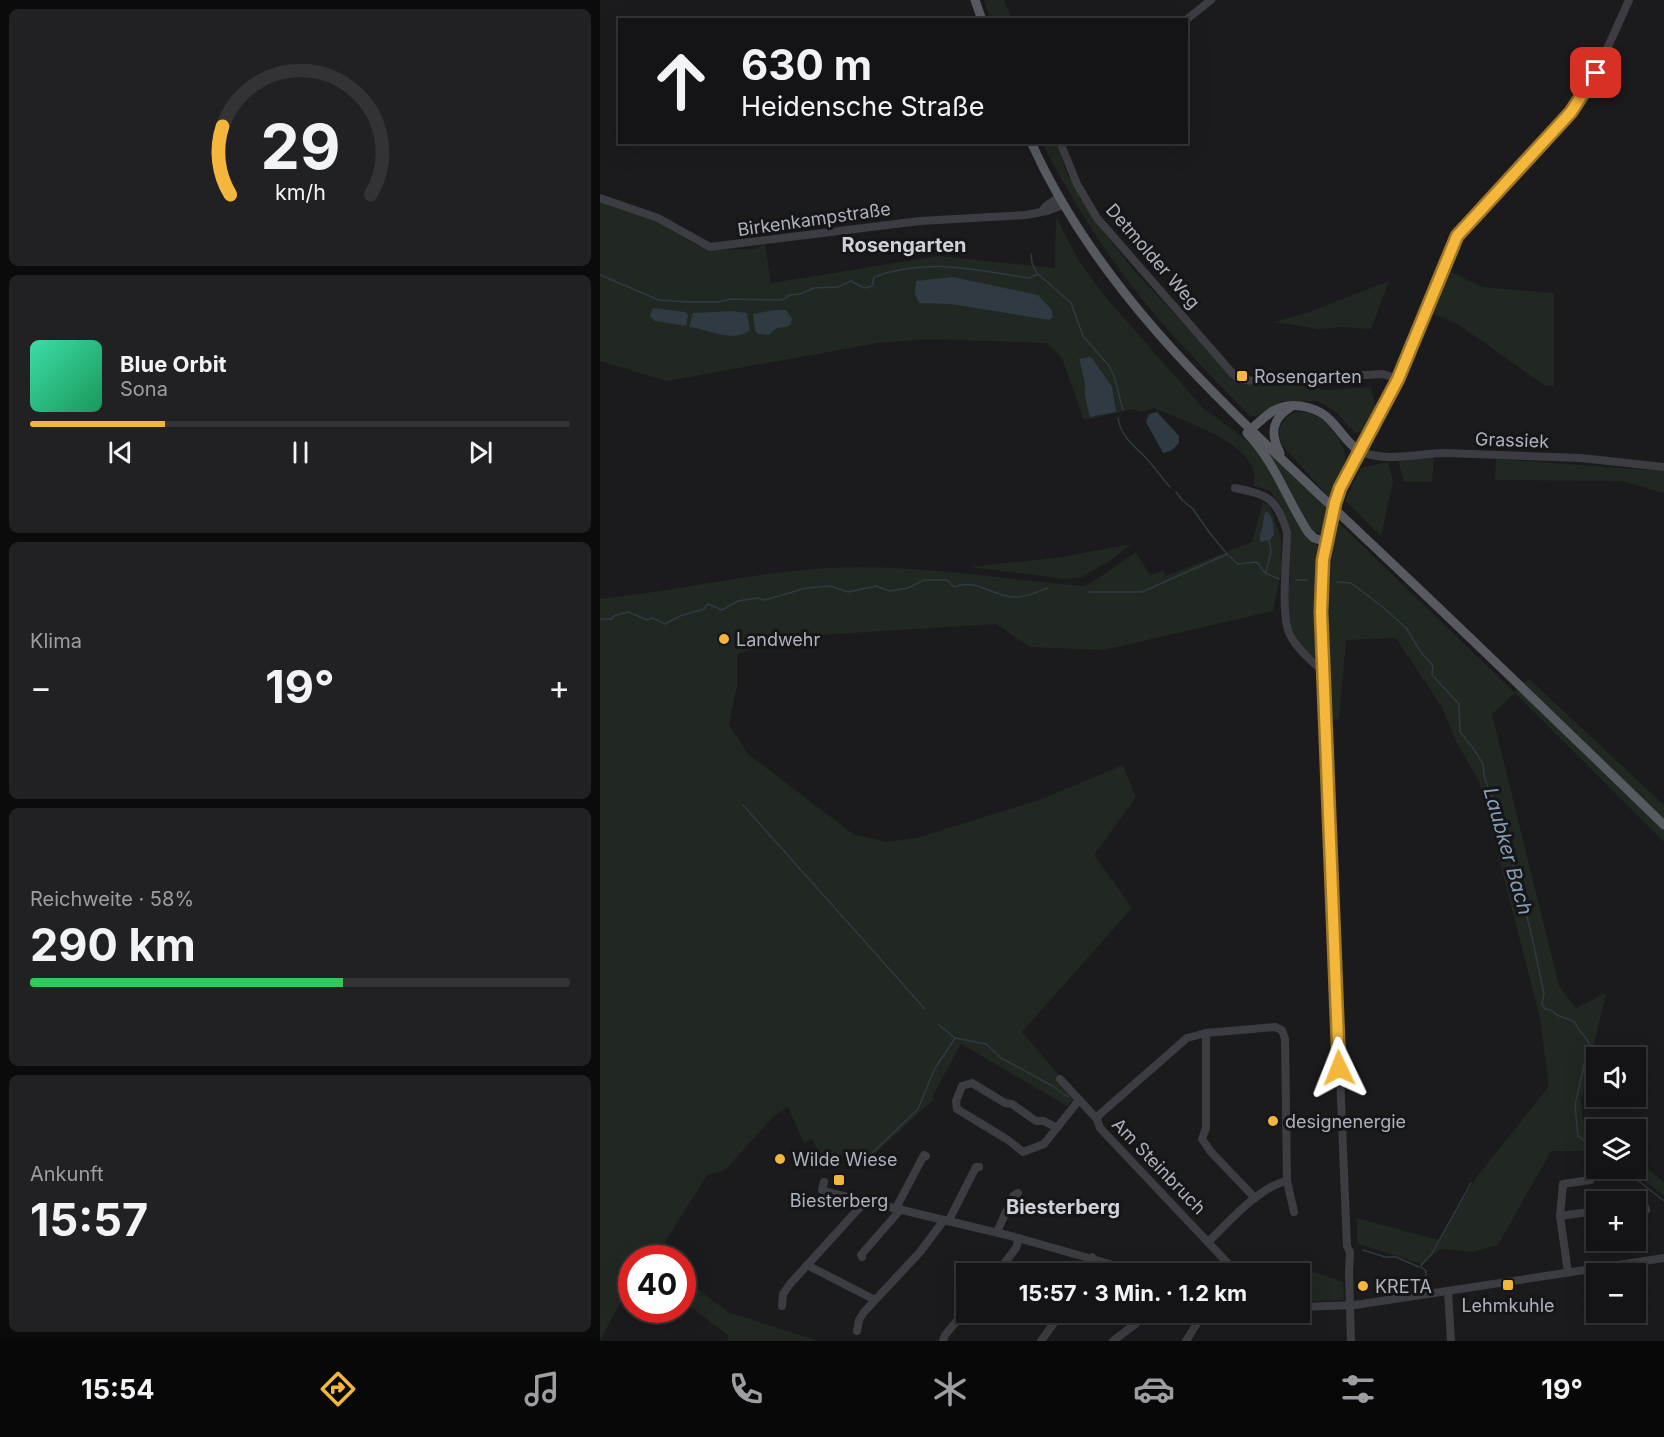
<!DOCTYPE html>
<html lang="de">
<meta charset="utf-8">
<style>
body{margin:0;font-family:Inter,sans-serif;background:#212123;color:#f1f3f6;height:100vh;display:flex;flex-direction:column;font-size:22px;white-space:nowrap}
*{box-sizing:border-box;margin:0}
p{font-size:20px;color:#9d9ea1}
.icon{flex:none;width:33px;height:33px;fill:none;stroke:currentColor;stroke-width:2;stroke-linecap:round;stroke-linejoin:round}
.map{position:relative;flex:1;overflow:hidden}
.details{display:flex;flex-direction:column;gap:9px;padding:9px;background:#0b0b0c;width:600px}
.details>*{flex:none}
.banner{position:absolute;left:18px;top:18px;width:570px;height:126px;border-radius:0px;box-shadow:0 6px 24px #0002,0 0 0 2px #333335;background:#141416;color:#f1f3f6;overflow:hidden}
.controls{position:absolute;left:986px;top:1047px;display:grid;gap:12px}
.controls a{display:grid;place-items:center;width:60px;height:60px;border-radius:0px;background:#141416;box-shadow:0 6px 24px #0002,0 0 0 2px #333335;font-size:30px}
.speed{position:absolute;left:18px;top:1245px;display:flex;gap:12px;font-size:30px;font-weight:700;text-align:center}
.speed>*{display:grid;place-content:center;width:78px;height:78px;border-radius:50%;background:#141416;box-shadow:0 6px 24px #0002,0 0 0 2px #333335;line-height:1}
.speed .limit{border:9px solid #d22;background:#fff;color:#111}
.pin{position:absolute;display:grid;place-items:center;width:51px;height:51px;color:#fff;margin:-26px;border-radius:12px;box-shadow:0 3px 9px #0006}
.me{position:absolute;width:66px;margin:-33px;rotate:358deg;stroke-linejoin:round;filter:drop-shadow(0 0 4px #0008)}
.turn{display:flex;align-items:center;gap:21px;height:126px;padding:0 24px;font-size:27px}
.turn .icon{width:78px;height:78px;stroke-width:2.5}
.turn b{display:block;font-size:42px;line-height:51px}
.big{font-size:45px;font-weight:700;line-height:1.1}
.details .card{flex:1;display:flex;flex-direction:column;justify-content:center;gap:9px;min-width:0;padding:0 21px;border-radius:9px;background:#212123}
.details .dial{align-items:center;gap:0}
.dial svg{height:156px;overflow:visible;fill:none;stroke:#333335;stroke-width:7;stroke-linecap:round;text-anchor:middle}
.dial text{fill:#f1f3f6;stroke:none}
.song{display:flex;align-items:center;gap:18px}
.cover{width:72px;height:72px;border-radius:9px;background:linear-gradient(135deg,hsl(160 70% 55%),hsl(150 70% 35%))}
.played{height:6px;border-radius:3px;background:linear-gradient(90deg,#f4b73c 25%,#333335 25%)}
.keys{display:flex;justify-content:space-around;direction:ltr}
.heat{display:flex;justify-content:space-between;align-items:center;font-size:33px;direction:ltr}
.charge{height:9px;border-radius:4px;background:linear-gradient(90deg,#34c759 58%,#333335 0)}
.trip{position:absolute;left:356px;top:1263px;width:354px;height:60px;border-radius:0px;background:#141416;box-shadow:0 6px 24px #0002,0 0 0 2px #333335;font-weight:700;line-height:60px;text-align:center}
.dock{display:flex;height:96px;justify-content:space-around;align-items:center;background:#080809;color:#9d9ea1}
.dock .icon{width:42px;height:42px}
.dock .current{color:#f4b73c}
.dock b{font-size:27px;color:#f1f3f6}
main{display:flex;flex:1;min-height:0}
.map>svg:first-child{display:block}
</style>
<main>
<section class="details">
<div class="card dial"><svg viewBox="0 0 100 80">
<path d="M14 69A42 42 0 1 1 86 69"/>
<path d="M14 69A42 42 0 0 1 10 34" stroke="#f4b73c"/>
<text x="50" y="56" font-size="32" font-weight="700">29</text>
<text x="50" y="72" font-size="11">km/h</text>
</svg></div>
<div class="card">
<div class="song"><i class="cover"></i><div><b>Blue Orbit</b><p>Sona</p></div></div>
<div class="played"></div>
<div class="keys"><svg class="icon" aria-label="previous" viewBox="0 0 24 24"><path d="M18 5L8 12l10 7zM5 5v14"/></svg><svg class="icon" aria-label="pause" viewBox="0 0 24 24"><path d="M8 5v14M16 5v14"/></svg><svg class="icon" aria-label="next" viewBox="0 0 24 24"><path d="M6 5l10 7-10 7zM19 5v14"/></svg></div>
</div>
<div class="card"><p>Klima</p>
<div class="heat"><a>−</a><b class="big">19°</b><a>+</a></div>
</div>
<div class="card"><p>Reichweite · 58%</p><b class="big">290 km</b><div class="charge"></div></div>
<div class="card"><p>Ankunft</p><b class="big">15:57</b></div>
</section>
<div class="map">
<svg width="1064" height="1341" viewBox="0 0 1064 1341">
<rect width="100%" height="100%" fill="#1b1b1d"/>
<g fill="#202821" fill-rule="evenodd">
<polygon points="384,0 404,0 412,19 390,19"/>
<path d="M 442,143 L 456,143 L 467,174 L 498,225 L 532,268 L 635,380 C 659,389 685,385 711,383 L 711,387 L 725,390 L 771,387 L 776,408 L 763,431 L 755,433 L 736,412 L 718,401 L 682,401 L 657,416 L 650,416 C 626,391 601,366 577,340 C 522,280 479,214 442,143 Z"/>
<path d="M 0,201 L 55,220 L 96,245 L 110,250 L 155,249 L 165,244 L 171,283 L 339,256 L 455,268 L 456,217 L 479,261 L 503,294 L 603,408 L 645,439 L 654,448 L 672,470 L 716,543 L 720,551 L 716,584 L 718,656 L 716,659 L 700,645 L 693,632 L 688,613 L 691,529 L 681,506 L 670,491 L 654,486 C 654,481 655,473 653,468 C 637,436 584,422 554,408 L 541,412 L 533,409 L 484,420 L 462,358 L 447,343 L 328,339 L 278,343 L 67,381 L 0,361 ZM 316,281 L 438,295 L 453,317 L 449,320 L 350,304 ZM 479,359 L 516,412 L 485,396 L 485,383 Z"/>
<polygon points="849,271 882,287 954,293 954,386 944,385 859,325 832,313"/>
<polygon points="789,281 771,329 743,327 718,329 674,322 709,312"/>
<path d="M 696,412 C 702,412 708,412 714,415 C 728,421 748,445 745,461 C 743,473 733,484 729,497 L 682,445 C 676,429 681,419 696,412 Z"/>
<path d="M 671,454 L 727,508 L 722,532 L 714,533 C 696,510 687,480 670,456 Z"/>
<polygon points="834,457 832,482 804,482 798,460"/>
<polygon points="896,459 1064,471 1064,493 1022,481 895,480"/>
<polygon points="788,462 793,482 781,536 745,500 761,468"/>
<path d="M 663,502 L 670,506 L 681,539 L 681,572 L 673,611 L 504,650 L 430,647 L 396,624 L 219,635 L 181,640 L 137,654 L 137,685 L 129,725 L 148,754 L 253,834 L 286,842 L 316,838 L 442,799 L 523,765 L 536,797 L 494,855 L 532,908 L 422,1032 L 476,1095 L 467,1106 L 361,1044 L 332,1097 L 334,1099 L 267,1161 L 251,1149 L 228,1161 L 220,1155 L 212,1139 L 204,1143 L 188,1107 L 174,1116 L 125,1170 L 107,1175 L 56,1256 L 59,1258 L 32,1258 L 31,1290 L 27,1292 L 0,1340 L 0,599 C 77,591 153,572 230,568 C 314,564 399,579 483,586 L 494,581 L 536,552 L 550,575 L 563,570 L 566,576 L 652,542 Z"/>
<path d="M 738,522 L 914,692 L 929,679 L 1064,805 L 1064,842 L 915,693 L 892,714 L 959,986 L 976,1008 L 1006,993 L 981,1100 L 983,1121 L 996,1130 L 996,1151 L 951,1151 L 898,1245 L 873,1252 L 841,1249 L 821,1264 L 759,1244 L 757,1242 L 757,1218 L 839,1240 L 876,1178 L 949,1086 L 940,1018 L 879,781 L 856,741 L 842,707 L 796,638 L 746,640 L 739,719 L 732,720 C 731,657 724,583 738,522 Z"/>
<polygon points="531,544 511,560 482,577 465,579 370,567 461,557"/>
<polygon points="1035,1159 1064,1182 1064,1196 1029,1169 1035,1168"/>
<polygon points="694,1265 743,1282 744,1300 699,1302 699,1274 691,1273"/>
<polygon points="82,1277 128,1312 218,1341 127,1341 129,1336 83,1301"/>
</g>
<g fill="#303a42">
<polygon points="353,277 438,295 452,310 453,317 449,320 350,304 319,303 315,294 316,281"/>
<polygon points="53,308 85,312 88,315 86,326 55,321 50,316"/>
<polygon points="175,310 186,310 192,319 191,324 186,327 177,328 169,335 158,334 155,330 153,314"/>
<path d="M 132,311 L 147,313 L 150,330 C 132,344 110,329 89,327 L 93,313 Z"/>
<polygon points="489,357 492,358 512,387 516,412 490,417 485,396 485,383 479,359"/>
<polygon points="557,412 579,436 579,443 571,451 563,453 546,422 549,414"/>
<path d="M 665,511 C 674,515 673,526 674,535 L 669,540 L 660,542 L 660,533 L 662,530 Z"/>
</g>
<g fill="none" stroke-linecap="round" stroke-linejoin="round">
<g stroke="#303a42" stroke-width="1.5">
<polyline points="431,254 432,263 437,273"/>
<path d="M 0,275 L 59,300 L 87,302 L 119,302 L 130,299 L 182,300 L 190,295 L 200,294 L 214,288 L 238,287 L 251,281 L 264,288 L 272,286 L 274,277 C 327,257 375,270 429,278 L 438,274 L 471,303 L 483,336 L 509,366 L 514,376 L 523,410"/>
<path d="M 518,418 C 520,433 531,444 541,453 C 552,463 560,476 570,487"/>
<polyline points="576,492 582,500 593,509 609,532 627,554 638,564 657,562 665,573 679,579"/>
<polyline points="666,572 671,551 669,540"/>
<polyline points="696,580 707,580"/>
<path d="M 737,582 L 751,583 L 784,608 L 807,629 L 820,651 L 833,666 L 832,675 L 859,704 L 860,732 L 873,748 L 883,764 L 884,776 L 905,833 L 932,937 L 944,994 L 942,1004 L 945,1009 L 951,1010 L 957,1015 L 975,1022 C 978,1032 986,1035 989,1044 L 975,1105 L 978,1136 L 996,1149"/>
<polyline points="489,592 542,592 627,554"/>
<path d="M 0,619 L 12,619 L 13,616 L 28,612 L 47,620 L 53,618 L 65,624 L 80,616 L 104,609 L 108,604 L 122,610 L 138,601 L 158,598 L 165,600 L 206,588 L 230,586 L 248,592 L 276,586 L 290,591 L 308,588 L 324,580 L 347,580 L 354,587 C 374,578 392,595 412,597 C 426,598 436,592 448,588"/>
<polyline points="143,805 325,1009"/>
<polyline points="338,1024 355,1038 386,1044 401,1058 451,1085 468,1097"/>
<polyline points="268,1157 318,1109 334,1070 355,1038"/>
<polyline points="1022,1168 1064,1201"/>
<polyline points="763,1250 785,1257 796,1257 819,1267"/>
<polyline points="825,1291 826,1271 821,1267 821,1265 831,1255 871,1183"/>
</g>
<g stroke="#3c3d42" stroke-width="8">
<polyline points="586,20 611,0"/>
<polyline points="460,142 477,184 497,218 633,374 640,379 655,381 783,374 798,379"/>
<polyline points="0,198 58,218 110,247 320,221 426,215 447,211 463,205"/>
<polyline points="442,211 446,206 459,197"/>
<path d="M 759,451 C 786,463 818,453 846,453 L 981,458 L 1064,467"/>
<path d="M 635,488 C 668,495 677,498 687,532 C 687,556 680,616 690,635 C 696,647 707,657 717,666 L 723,666"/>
<path d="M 740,488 L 798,379 L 857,236 C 892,192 940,157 972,111 C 996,76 1012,38 1029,0"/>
<polyline points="727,537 722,576 721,612 747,1246 750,1252 749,1273 751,1341"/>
<polyline points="606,1033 606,1128 602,1139 611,1152 655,1198"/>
<polyline points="460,1079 497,1119 500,1128 638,1274"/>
<path d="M 497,1119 L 499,1115 L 587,1038 L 606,1033 L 675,1027 L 682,1030 L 685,1039 L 687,1181 C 660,1186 629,1222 609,1241"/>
<polyline points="457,1128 444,1121 436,1121 412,1104 405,1103 372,1083 362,1086 356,1101 357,1109 408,1140 423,1152 444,1144 479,1100"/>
<polyline points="687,1181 694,1212"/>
<polyline points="224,1182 222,1190 235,1194 415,1237 545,1274"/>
<polyline points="1035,1205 1044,1204 1046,1210"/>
<polyline points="296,1208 324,1155 326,1156"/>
<polyline points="960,1216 996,1211"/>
<polyline points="349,1220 376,1167 379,1167"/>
<polyline points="397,1232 413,1196 418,1193"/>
<polyline points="262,1257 261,1255 301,1209"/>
<polyline points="207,1265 275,1300"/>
<polyline points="968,1272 960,1216 963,1184 990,1180"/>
<polyline points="396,1274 416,1248 419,1238"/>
<polyline points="486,1274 492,1257"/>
<polyline points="848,1291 851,1341"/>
<polyline points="182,1306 183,1294 190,1284 261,1206 263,1201"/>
<polyline points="699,1307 755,1305 1064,1258"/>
<polyline points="391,1312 401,1321"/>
<polyline points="257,1331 259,1320 264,1312 320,1252 344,1220"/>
<polyline points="343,1341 345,1335 366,1310"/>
<polyline points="441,1341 462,1312"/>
<polyline points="513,1341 551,1312"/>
<polyline points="586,1341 604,1312"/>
</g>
<g stroke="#575a61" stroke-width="9">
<polyline points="375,0 382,20"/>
<path d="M 431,142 C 503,302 638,417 762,535 C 864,631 964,728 1064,825"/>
<path d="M 651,429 C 660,422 670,410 682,407 C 698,403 719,408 730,420 C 741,431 747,443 759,451"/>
<path d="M 647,433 C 675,462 686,498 708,532 L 714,538 L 726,542"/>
<path d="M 680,453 C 670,434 671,419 691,407"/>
</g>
<polyline stroke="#3c3d42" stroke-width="8" points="727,534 740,488"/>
</g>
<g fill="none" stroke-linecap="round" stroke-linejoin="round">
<defs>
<polyline id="route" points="739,1068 721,612 723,560 735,503 740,488 798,379 857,236 971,112 996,73"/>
</defs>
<use href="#route" stroke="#9f7727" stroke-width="15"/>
<use href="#route" stroke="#f4b73c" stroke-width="10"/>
</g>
<g fill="#f4b73c" stroke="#161618" stroke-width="2">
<rect x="636" y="370" width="12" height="12" rx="3"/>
<circle cx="124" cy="639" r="6"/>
<circle cx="673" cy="1121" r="6"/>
<circle cx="180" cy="1159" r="6"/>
<rect x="233" y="1174" width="12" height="12" rx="3"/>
<rect x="902" y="1279" width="12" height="12" rx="3"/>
<circle cx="763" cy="1286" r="6"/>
</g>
<g text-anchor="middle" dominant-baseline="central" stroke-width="6" stroke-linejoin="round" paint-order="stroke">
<g font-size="18" fill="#adb2bc" stroke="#161618">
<text transform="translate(214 219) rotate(-8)">Birkenkampstraße</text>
<text transform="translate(553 256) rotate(49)">Detmolder Weg</text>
<text transform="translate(912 440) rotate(2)">Grassiek</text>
<text transform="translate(559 1166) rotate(46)">Am Steinbruch</text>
</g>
<g font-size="18" fill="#adb2bc" stroke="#161618" text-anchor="start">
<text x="654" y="376">Rosengarten</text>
<text x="136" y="639">Landwehr</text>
<text x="685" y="1121">designenergie</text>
<text x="192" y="1159">Wilde Wiese</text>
<text x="239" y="1200" text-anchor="middle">Biesterberg</text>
<text x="775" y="1286">KRETA</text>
<text x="908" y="1305" text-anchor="middle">Lehmkuhle</text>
</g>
<g font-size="20" font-weight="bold" fill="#ced1d8" stroke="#161618">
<text x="304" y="245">Rosengarten</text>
<text x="463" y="1207">Biesterberg</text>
</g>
<g font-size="20" font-style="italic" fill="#859fb7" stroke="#161618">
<text transform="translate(908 851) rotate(74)">Laubker Bach</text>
</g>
</g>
</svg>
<div class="controls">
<a><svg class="icon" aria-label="sound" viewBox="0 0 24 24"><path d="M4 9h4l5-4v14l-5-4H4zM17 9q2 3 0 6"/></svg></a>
<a><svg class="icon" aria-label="layers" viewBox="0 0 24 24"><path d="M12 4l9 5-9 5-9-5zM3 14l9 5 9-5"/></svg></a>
<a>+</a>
<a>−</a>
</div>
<div class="speed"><div class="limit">40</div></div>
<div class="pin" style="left:996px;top:73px;background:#d93025"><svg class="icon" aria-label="arrive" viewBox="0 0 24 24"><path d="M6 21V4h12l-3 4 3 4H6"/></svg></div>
<svg class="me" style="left:739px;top:1068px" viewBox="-20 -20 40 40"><path d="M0-17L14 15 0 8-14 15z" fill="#f4b73c" stroke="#fff" stroke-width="4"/></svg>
<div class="trip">15:57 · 3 Min. · 1.2 km</div>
<div class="banner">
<div class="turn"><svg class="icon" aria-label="ahead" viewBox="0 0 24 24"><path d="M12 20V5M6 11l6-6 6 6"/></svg><div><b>630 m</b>Heidensche Straße</div></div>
</div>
</div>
</main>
<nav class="dock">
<b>15:54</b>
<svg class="icon current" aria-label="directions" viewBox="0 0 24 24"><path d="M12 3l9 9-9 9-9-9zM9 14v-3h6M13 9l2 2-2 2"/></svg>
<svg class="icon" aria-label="music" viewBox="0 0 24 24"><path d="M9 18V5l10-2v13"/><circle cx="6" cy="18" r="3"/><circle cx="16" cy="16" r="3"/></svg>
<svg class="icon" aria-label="phone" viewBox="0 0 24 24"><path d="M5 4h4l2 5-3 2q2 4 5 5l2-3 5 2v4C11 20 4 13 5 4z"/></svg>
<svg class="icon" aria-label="climate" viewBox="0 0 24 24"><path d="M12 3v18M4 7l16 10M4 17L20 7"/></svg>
<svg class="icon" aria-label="car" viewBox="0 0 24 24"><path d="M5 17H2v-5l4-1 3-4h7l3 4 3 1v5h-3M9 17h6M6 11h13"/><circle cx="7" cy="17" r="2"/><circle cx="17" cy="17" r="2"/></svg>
<svg class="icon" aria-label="filters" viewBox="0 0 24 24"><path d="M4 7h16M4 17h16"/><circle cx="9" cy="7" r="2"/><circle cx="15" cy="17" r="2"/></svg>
<b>19°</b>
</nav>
